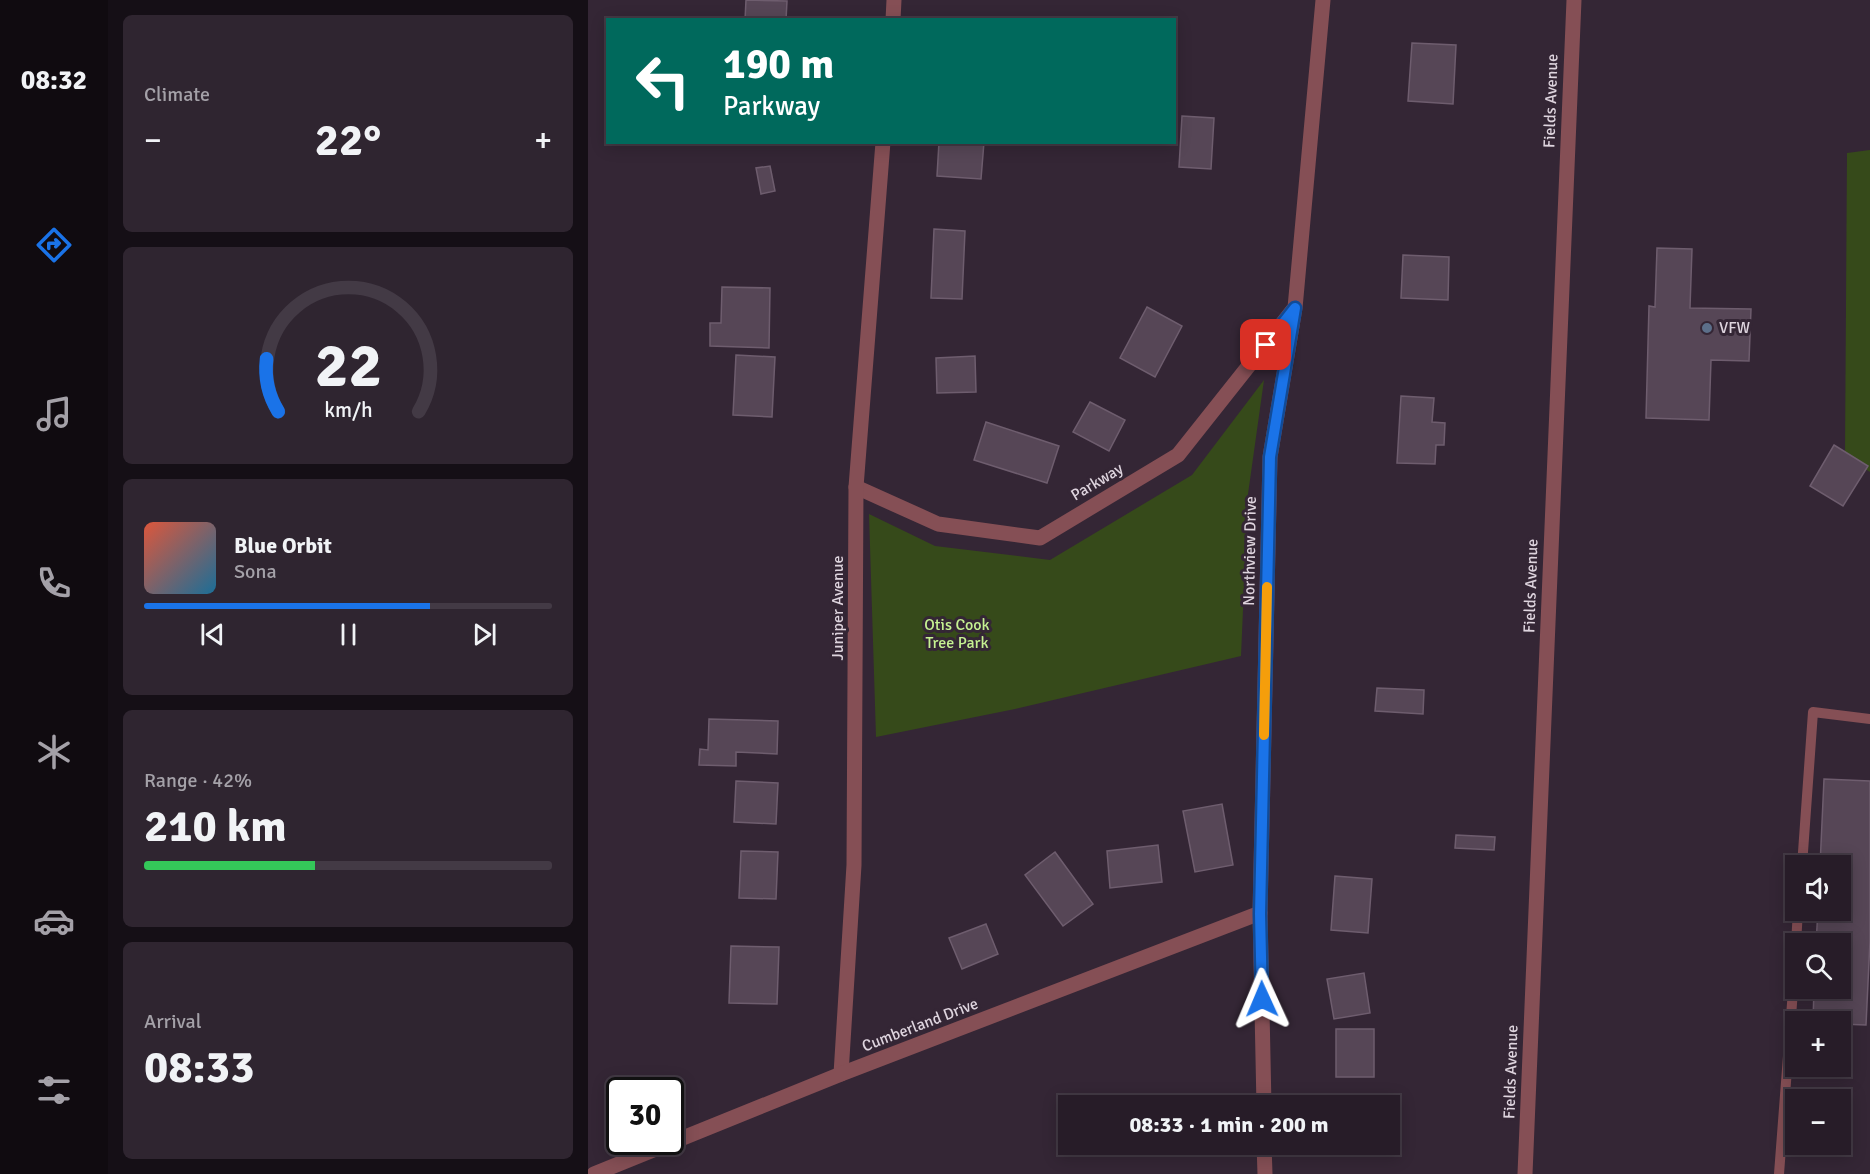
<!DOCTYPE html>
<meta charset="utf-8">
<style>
body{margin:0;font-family:Signika,sans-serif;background:#2f2530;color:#f1f3f6;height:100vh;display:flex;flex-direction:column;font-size:22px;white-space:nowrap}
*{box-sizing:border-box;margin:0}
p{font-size:20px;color:#a4a1a8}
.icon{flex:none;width:33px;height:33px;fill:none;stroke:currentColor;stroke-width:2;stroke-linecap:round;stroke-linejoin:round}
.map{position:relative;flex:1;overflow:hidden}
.panel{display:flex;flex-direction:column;gap:15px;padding:15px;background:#150f16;width:480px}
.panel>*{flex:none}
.banner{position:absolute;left:18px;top:18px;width:570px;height:126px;border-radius:0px;box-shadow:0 3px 15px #0003,0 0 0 2px #433a45;background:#00695c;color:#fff;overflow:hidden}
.buttons{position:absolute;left:1197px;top:855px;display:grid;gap:12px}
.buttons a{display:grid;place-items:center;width:66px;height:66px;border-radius:0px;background:#271c28;box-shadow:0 3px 15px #0003,0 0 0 2px #433a45;font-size:30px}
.speed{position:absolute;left:18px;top:1077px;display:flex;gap:12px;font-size:30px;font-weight:700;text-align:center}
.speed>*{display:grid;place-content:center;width:78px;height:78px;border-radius:50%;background:#271c28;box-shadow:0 3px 15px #0003,0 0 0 2px #433a45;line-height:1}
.speed .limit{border:3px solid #111;border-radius:9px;background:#fff;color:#111}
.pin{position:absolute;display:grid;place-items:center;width:51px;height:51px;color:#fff;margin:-26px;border-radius:12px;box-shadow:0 3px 9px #0006}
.me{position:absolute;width:66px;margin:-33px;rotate:359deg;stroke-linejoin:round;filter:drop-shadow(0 0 4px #0008)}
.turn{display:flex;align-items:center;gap:21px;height:126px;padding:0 18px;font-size:27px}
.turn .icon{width:78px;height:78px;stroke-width:2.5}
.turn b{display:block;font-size:42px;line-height:51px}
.big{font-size:45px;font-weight:700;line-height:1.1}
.panel .tile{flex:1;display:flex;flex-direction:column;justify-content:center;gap:9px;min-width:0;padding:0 21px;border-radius:9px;background:#2f2530}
.panel .dial{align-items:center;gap:0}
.dial svg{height:156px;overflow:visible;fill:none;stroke:#433a45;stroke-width:7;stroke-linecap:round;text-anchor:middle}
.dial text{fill:#f1f3f6;stroke:none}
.song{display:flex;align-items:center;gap:18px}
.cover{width:72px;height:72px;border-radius:9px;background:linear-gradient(135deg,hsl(10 70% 55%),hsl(200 70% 35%))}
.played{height:6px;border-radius:3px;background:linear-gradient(90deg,#1a73e8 70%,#433a45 70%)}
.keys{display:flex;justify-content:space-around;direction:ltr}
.heat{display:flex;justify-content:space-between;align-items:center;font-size:33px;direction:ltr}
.charge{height:9px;border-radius:4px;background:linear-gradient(90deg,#34c759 42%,#433a45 0)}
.trip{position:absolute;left:470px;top:1095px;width:342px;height:60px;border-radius:0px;background:#271c28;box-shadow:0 3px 15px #0003,0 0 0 2px #433a45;font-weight:700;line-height:60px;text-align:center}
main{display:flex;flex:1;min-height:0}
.menu{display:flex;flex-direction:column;width:108px;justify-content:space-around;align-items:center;background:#100b10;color:#a4a1a8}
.menu .icon{width:42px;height:42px}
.menu .selected{color:#1a73e8}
.menu b{font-size:27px;color:#f1f3f6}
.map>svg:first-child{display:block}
</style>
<main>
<nav class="menu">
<b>08:32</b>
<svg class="icon selected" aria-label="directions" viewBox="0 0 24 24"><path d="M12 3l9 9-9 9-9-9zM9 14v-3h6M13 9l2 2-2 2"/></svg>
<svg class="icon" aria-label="music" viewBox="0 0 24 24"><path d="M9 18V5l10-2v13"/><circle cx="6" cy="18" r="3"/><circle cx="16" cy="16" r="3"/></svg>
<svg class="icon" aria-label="phone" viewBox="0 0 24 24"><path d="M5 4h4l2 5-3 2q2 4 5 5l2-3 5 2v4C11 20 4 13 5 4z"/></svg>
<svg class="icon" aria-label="climate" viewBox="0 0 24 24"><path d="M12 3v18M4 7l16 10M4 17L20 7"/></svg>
<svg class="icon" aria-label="car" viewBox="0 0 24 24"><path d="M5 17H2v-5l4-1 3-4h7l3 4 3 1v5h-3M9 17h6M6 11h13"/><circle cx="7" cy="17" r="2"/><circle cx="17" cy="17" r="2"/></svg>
<svg class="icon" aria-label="filters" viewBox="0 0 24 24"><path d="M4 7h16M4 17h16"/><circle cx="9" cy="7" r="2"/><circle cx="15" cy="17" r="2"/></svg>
</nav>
<section class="panel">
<div class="tile"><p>Climate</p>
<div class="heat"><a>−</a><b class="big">22°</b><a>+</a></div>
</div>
<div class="tile dial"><svg viewBox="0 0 100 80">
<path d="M14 69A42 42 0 1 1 86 69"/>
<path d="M14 69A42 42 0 0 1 8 42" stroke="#1a73e8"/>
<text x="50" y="56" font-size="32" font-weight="700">22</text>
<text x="50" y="72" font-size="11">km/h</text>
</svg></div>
<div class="tile">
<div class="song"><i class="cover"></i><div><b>Blue Orbit</b><p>Sona</p></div></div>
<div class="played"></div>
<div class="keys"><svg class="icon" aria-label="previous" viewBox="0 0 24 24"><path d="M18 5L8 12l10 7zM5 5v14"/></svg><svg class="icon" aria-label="pause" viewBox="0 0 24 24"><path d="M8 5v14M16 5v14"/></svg><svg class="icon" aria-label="next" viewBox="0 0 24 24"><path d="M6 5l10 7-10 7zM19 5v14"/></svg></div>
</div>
<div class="tile"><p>Range · 42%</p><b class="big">210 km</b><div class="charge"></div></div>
<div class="tile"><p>Arrival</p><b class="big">08:33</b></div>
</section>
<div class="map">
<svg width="1282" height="1174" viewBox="0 0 1282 1174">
<rect width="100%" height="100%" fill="#342635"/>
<g fill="#364a1a">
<polygon points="1282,150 1282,472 1257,456 1259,153"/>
<polygon points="676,380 660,494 653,656 427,709 288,737 281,514 347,546 462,560 604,475"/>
</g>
<g fill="#564656" stroke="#6e5d6e" stroke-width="1.5">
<polygon points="158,0 199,1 198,20 157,20"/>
<polygon points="824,43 868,45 865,104 820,101"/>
<polygon points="594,116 626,118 623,169 591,167"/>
<polygon points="351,142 396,142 393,179 349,176"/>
<polygon points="182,166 187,191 173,194 168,168"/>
<polygon points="346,229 377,231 374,299 343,298"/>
<polygon points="1069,248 1104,249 1102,308 1163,309 1161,361 1123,360 1121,420 1058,418 1061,306 1067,307"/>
<polygon points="815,255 861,257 860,300 813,298"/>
<polygon points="134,287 182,288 181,348 122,346 122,323 133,323"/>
<polygon points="559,307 594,326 567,377 532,358"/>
<polygon points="148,355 187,357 184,417 145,415"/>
<polygon points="387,356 388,392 349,393 348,358"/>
<polygon points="813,396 846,398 844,422 857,423 856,445 848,445 847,464 809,463"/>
<polygon points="502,402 537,420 521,451 485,432"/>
<polygon points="398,422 471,446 459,483 386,460"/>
<polygon points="1246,445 1280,466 1255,506 1222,486"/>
<polygon points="789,688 836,690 835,714 787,711"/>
<polygon points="121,719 190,721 189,754 148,752 148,766 111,765 112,749 120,750"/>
<polygon points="1236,779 1282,781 1282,941 1278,1025 1252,1024 1252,1022 1225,1022 1226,988 1252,988 1252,944 1228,944 1230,910 1252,910 1252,866 1232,866"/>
<polygon points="148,781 190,783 188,824 146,822"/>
<polygon points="634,804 645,865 607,872 595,811"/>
<polygon points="868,835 907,837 906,850 867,848"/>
<polygon points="570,845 574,882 522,888 519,851"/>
<polygon points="153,851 190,852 188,899 151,898"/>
<polygon points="467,852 505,904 475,926 437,875"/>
<polygon points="747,876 784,879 780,933 743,930"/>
<polygon points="398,924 410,954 374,969 361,938"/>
<polygon points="143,946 191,947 189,1004 141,1003"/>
<polygon points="776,973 782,1013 746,1019 739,979"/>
<rect x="748" y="1029" width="38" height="48"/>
</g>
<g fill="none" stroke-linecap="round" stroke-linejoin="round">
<g stroke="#854f55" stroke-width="10">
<polyline points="1214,866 1225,712 1282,719"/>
<polyline points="1208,944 1210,910"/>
<polyline points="1191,1174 1208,951"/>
</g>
<g stroke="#854f55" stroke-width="15">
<polyline points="305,20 306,0"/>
<polyline points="268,487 350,524 452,538 590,455 705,310"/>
<polyline points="253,1074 266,865 268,487 295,142"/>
<polyline points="676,1106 672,913 682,457 707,308 735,0"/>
<polyline points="676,1144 677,1174"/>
<polyline points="6,1174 253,1074 672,913"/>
</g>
<polyline stroke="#854f55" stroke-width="15" points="937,1174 986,0"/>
</g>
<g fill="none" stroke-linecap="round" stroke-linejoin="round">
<defs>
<polyline id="route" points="674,999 672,914 682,457 707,308 678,345"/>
</defs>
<use href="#route" stroke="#114b97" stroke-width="15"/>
<use href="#route" stroke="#1a73e8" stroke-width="10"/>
<polyline stroke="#f59e0b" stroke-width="10" points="676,735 679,587"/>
</g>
<circle fill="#5c6f8a" stroke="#342635" stroke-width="2" cx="1119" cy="328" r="6"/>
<g text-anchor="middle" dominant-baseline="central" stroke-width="6" stroke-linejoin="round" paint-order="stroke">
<g font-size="16" fill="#ded4de" stroke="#342635">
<text transform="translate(963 101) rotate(-88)">Fields Avenue</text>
<text transform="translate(509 482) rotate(-31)">Parkway</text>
<text transform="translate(662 551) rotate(-89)">Northview Drive</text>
<text transform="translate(943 586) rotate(-88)">Fields Avenue</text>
<text transform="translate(250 608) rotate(-90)">Juniper Avenue</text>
<text transform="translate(332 1025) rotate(-21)">Cumberland Drive</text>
<text transform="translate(923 1072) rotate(-88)">Fields Avenue</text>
</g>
<g font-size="16" fill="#ded4de" stroke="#342635" text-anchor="start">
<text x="1131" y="328">VFW</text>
</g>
<g font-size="16" fill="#c6f292" stroke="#342635">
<text x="369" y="625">Otis Cook<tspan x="369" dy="18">Tree Park</tspan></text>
</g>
</g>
</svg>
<div class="buttons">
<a><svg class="icon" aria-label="sound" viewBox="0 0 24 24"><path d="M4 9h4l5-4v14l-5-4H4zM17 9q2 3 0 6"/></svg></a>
<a><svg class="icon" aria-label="search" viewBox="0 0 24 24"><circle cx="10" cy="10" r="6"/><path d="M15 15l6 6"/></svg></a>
<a>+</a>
<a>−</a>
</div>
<div class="speed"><div class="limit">30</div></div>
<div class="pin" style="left:678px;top:345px;background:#d93025"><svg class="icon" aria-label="arrive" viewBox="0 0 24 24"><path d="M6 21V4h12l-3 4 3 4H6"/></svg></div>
<svg class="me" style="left:674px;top:999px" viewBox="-20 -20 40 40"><path d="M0-17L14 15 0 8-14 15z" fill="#1a73e8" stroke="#fff" stroke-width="4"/></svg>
<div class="trip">08:33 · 1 min · 200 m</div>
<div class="banner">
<div class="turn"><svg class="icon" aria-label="left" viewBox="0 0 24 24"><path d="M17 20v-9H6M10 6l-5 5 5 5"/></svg><div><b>190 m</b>Parkway</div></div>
</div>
</div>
</main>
